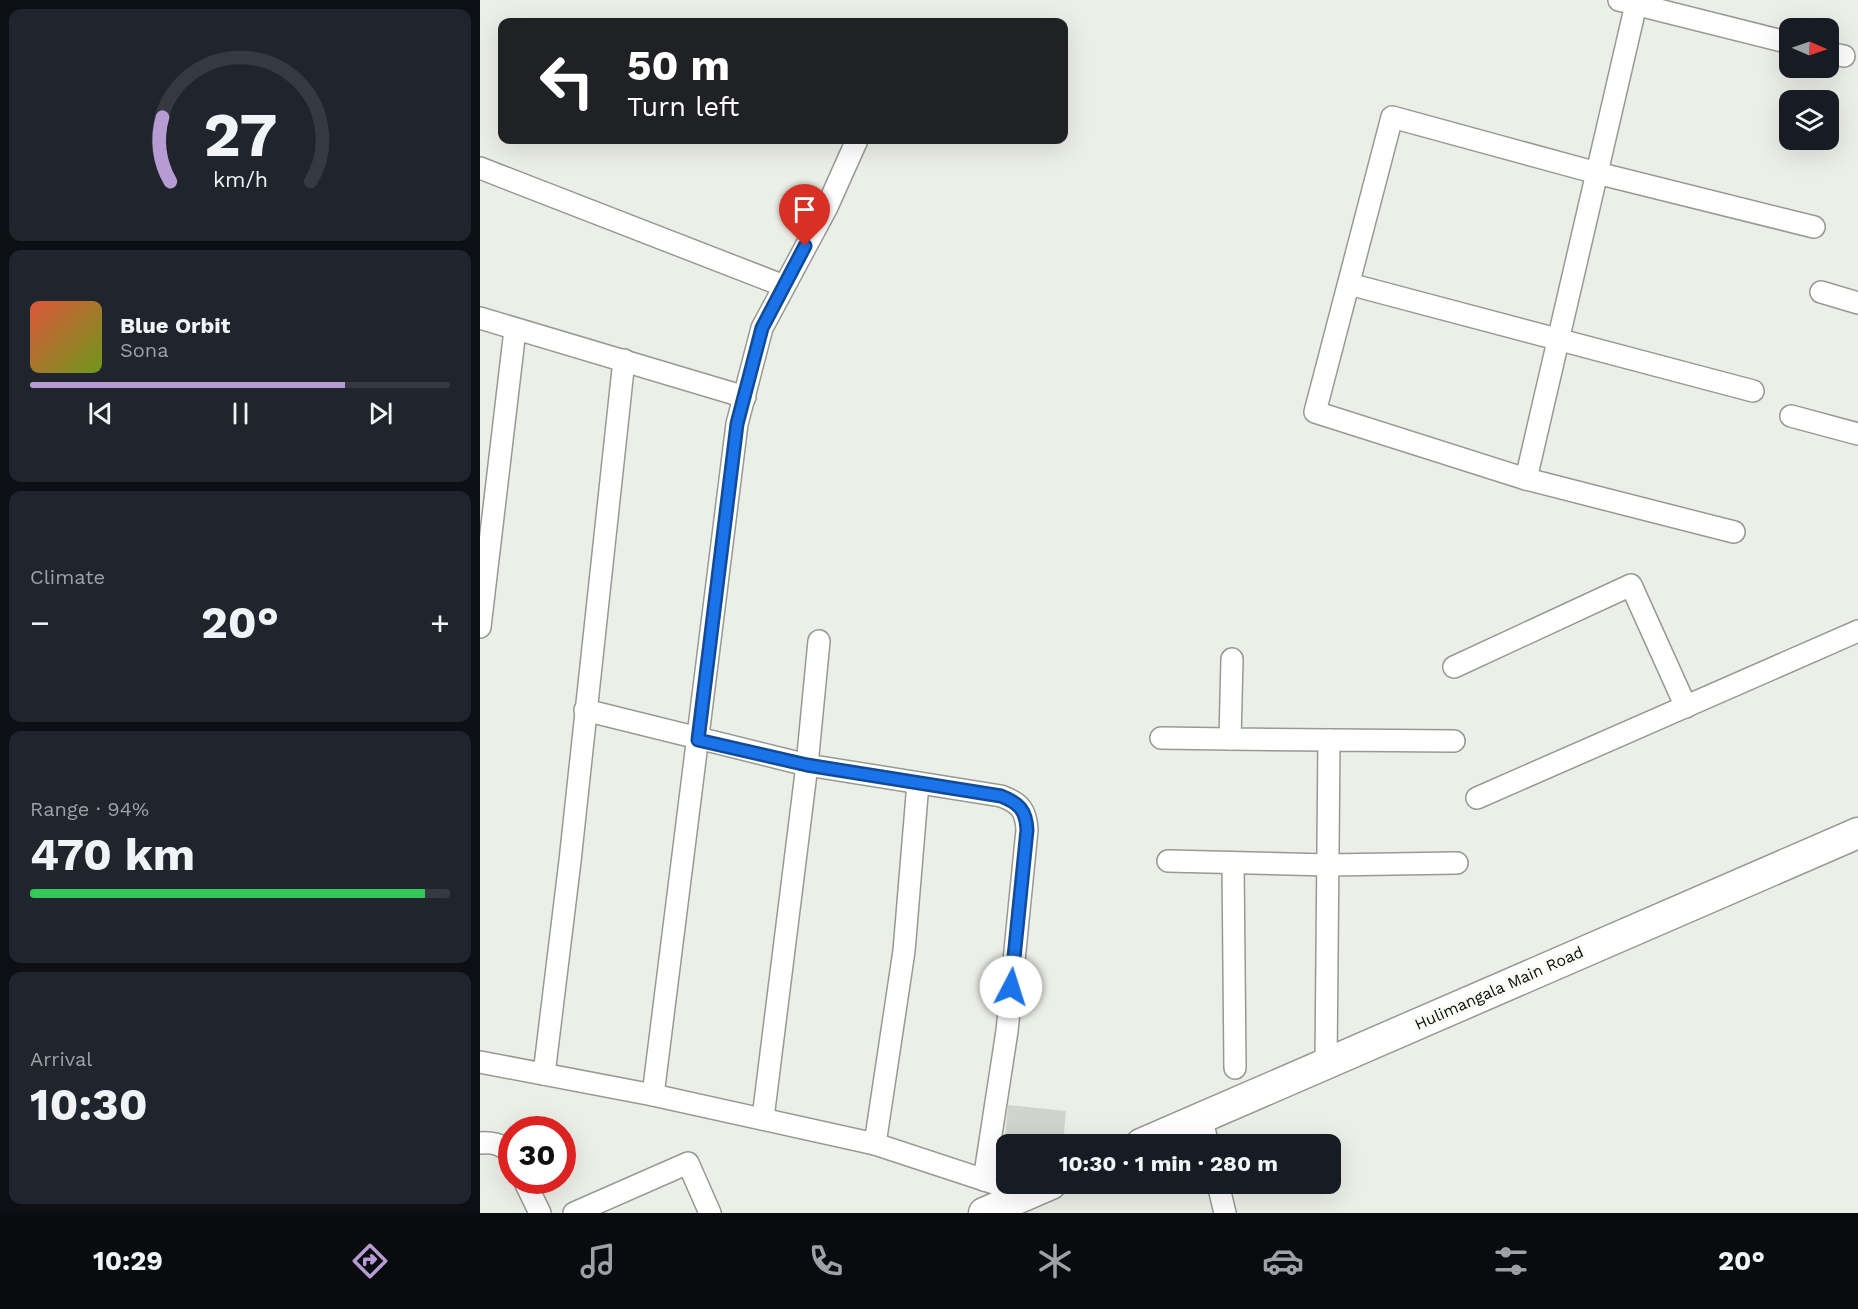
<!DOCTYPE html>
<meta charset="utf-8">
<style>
body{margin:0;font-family:"Work Sans",sans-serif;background:#20242c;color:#f1f3f6;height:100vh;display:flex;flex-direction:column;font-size:22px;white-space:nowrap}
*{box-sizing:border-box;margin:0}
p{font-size:20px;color:#9ea1a6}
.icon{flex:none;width:33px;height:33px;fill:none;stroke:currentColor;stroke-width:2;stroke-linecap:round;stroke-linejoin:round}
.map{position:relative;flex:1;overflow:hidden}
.panel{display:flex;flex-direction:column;gap:9px;padding:9px;background:#0d0f14;width:480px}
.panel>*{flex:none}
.guide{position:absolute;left:18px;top:18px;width:570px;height:126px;border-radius:12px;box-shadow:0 6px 24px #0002;background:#202124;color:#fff;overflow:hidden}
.needle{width:39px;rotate:92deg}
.buttons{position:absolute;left:1299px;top:18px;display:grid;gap:12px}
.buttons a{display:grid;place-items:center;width:60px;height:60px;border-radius:12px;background:#171b24;box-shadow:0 6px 24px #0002;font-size:30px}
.speed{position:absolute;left:18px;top:1116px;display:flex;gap:12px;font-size:30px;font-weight:700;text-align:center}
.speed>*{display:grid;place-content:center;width:78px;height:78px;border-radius:50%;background:#171b24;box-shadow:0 6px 24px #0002;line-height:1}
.speed .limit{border:9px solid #d22;background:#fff;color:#111}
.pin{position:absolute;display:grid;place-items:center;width:51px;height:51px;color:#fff;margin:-62px -26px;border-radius:50% 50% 50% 0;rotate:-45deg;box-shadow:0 0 6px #0007}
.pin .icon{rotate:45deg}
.me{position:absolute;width:66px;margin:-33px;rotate:5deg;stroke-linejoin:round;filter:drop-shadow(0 0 4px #0008)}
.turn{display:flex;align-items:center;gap:21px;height:126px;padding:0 30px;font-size:27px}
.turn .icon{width:78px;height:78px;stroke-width:2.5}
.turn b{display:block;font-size:42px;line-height:51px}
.big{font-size:45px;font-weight:700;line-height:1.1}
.panel .tile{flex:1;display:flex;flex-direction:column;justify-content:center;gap:9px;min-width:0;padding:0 21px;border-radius:12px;background:#20242c}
.panel .dial{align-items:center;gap:0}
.dial svg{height:156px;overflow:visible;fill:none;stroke:#363941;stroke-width:7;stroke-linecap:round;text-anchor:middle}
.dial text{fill:#f1f3f6;stroke:none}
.song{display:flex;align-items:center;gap:18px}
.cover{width:72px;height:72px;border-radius:9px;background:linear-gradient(135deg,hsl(10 70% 55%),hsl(80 70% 35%))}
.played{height:6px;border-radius:3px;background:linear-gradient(90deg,#b69cd2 75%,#363941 75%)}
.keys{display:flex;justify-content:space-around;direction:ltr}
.heat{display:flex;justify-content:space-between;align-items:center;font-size:33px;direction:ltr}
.charge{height:9px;border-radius:4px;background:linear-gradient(90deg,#34c759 94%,#363941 0)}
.trip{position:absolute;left:516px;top:1134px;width:345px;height:60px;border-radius:12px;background:#171b24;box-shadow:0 6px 24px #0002;font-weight:700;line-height:60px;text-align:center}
.tabs{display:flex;height:96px;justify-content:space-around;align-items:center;background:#090b0e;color:#9ea1a6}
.tabs .icon{width:42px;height:42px}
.tabs .active{color:#b69cd2}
.tabs b{font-size:27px;color:#f1f3f6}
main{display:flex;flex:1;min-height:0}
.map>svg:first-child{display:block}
</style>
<main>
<section class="panel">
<div class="tile dial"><svg viewBox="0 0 100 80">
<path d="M14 69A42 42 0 1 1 86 69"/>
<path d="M14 69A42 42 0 0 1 10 36" stroke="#b69cd2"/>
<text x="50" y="56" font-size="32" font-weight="700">27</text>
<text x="50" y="72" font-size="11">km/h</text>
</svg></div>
<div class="tile">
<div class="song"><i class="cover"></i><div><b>Blue Orbit</b><p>Sona</p></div></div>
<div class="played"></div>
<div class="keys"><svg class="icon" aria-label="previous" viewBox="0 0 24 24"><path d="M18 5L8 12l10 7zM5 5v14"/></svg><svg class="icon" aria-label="pause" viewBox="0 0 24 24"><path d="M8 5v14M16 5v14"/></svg><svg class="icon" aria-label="next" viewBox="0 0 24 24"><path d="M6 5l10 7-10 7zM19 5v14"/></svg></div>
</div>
<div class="tile"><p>Climate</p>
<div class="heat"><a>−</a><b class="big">20°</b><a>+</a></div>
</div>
<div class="tile"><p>Range · 94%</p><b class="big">470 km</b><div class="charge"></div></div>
<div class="tile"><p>Arrival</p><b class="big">10:30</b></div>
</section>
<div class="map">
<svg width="1378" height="1213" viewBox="0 0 1378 1213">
<rect width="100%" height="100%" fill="#ecefe7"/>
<polygon fill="#d1d4cd" points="528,1105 586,1111 583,1143 525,1137"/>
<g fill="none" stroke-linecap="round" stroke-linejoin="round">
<defs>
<g id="street">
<polyline points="1139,0 1310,43"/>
<polyline points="1348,53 1364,56"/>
<polyline points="0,168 304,286"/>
<polyline points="869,284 1273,391"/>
<polyline points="1341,292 1378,303"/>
<polyline points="0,318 265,397"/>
<polyline points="1311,416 1378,434"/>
<polyline points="1046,479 1157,0"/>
<polyline points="1254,532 1046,479 835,412 912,117 1117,173 1334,227"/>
<polyline points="0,627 35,330"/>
<polyline points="752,659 750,739 849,740"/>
<polyline points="974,667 1151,585 1206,707"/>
<path d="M 105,710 L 327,765 L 521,796 C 540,803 546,810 547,830 L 527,1031 L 504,1180"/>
<polyline points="681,738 750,739"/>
<polyline points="997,798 1378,631"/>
<polyline points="688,861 848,865 977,863"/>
<polyline points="753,863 755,1068"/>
<polyline points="0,1062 173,1095 395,1144 547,1194"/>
<polyline points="846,1064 849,740 974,741"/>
<polyline points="64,1074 90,861 144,360"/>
<polyline points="173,1095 257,424 282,328 347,207 377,140"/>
<polyline points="283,1118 327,765 339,641"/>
<polyline points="721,1118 728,1144"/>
<path d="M 0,1143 C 13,1142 25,1144 32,1157"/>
<polyline points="395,1144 424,951 438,783"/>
<polyline points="44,1180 60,1213"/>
<polyline points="738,1184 745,1213"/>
<polyline points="94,1213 208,1163 230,1213"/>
</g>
<g id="secondary">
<polyline points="661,1144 1378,833"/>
<polyline points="504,1213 571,1184"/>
</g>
</defs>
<use href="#street" stroke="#979a93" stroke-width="24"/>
<use href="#secondary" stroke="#979a93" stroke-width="33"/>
<use href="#street" stroke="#fff" stroke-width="21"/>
<use href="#secondary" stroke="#fff" stroke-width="30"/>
</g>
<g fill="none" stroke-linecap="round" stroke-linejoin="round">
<defs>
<path id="route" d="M 325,246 L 282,328 L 257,424 L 218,740 L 327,765 L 521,796 C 539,803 546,810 547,830 L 531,987"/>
</defs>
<use href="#route" stroke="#114b97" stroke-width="15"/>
<use href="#route" stroke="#1a73e8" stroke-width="10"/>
</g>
<g text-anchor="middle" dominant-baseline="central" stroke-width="6" stroke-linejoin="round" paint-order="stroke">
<g font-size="16" fill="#0b0c0a" stroke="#f9fcf4">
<text transform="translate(1019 988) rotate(-24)">Hulimangala Main Road</text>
</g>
</g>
</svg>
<div class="buttons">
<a><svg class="needle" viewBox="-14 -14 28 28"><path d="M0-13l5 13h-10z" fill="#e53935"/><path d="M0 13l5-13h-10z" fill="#9ea1a6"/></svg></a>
<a><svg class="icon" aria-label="layers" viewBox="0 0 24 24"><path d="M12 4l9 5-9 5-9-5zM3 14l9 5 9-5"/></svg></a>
</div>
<div class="speed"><div class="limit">30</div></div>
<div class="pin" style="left:325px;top:246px;background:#d93025"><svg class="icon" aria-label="arrive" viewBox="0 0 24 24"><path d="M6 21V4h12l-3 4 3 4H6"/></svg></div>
<svg class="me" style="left:531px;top:987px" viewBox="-20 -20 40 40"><circle r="19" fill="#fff"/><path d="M0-13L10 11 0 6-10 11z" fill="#1a73e8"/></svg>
<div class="trip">10:30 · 1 min · 280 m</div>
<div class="guide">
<div class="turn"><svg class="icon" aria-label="left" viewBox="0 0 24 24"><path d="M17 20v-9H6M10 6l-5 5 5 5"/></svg><div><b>50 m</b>Turn left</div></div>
</div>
</div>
</main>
<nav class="tabs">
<b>10:29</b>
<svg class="icon active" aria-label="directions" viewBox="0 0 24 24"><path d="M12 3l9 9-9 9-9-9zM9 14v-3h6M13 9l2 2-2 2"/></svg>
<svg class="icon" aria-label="music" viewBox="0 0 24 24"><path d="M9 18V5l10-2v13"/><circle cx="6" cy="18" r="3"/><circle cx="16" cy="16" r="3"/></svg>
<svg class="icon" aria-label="phone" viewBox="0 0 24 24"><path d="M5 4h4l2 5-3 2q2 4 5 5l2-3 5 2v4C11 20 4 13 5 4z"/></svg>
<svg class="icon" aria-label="climate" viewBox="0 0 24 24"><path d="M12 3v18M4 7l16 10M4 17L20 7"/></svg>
<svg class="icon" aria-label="car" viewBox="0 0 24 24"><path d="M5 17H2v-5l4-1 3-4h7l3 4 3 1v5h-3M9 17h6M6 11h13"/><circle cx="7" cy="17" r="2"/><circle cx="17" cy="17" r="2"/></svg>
<svg class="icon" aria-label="filters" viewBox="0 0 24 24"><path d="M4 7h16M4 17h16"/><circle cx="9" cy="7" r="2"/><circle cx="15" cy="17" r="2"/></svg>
<b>20°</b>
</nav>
